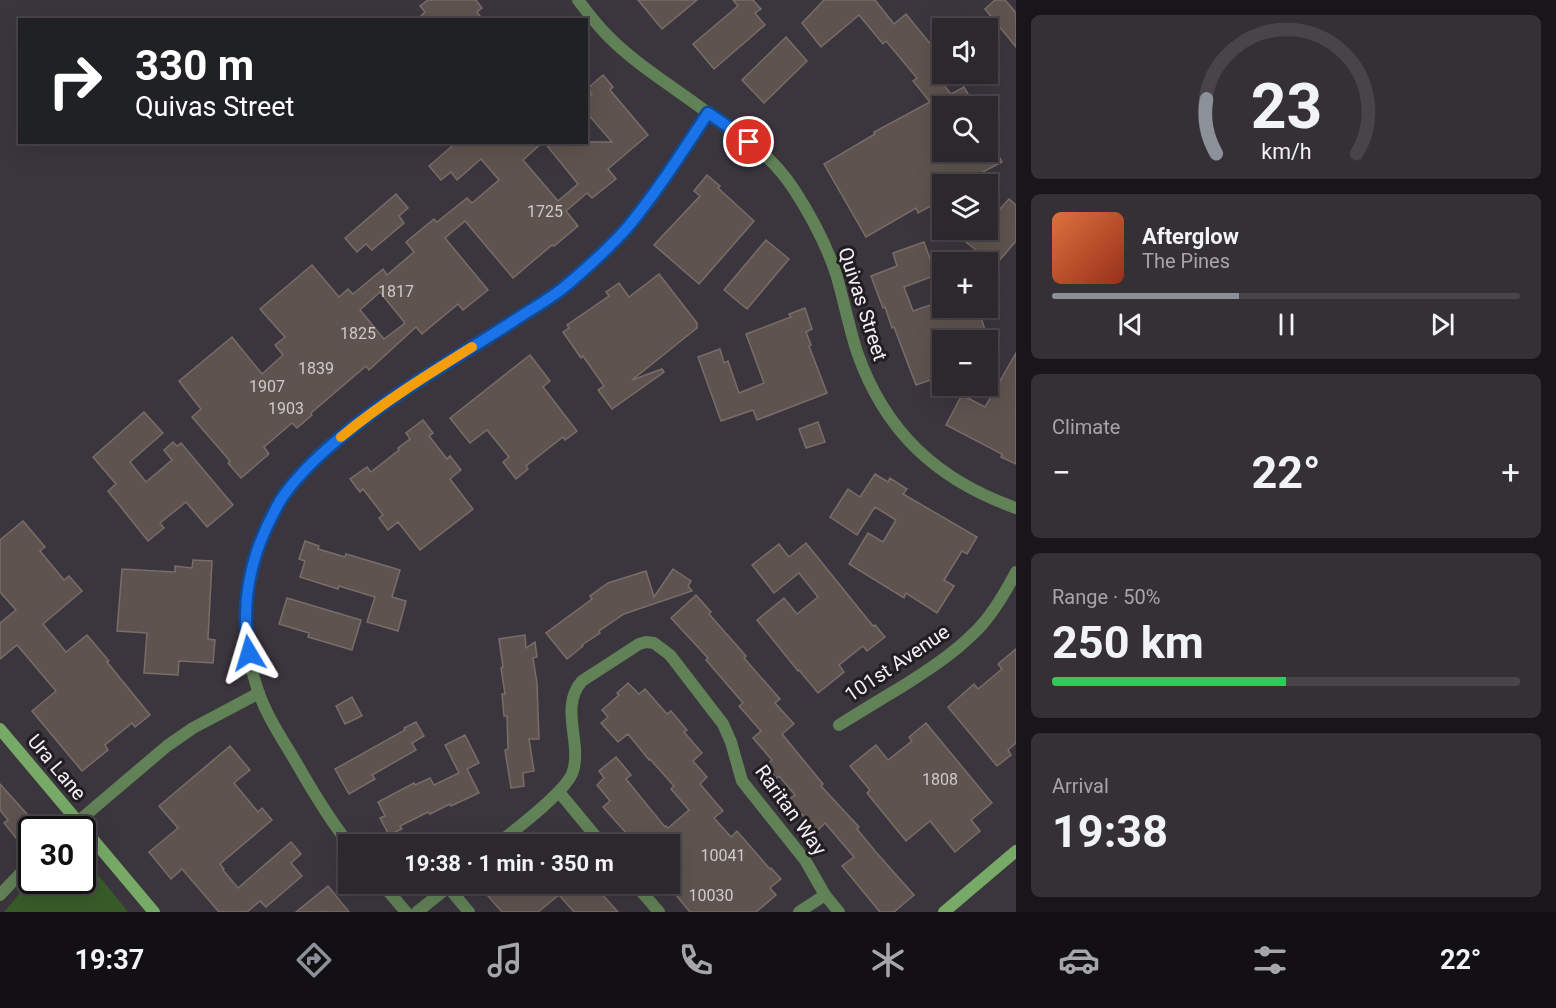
<!DOCTYPE html>
<meta charset="utf-8">
<style>
body{margin:0;font-family:Roboto,sans-serif;background:#343036;color:#f1f3f6;height:100vh;display:flex;flex-direction:column;font-size:22px;white-space:nowrap}
*{box-sizing:border-box;margin:0}
p{font-size:20px;color:#a6a6aa}
.icon{flex:none;width:33px;height:33px;fill:none;stroke:currentColor;stroke-width:2;stroke-linecap:round;stroke-linejoin:round}
.map{position:relative;flex:1;overflow:hidden}
.sheet{display:flex;flex-direction:column;gap:15px;padding:15px;background:#181619;width:540px}
.sheet>*{flex:none}
.top-card{position:absolute;left:18px;top:18px;width:570px;height:126px;border-radius:0px;box-shadow:0 6px 24px #0002,0 0 0 2px #48444a;background:#202124;color:#fff;overflow:hidden}
.tools{position:absolute;left:932px;top:18px;display:grid;gap:12px}
.tools a{display:grid;place-items:center;width:66px;height:66px;border-radius:0px;background:#2c282e;box-shadow:0 6px 24px #0002,0 0 0 2px #48444a;font-size:30px}
.speed{position:absolute;left:18px;top:816px;display:flex;gap:12px;font-size:30px;font-weight:700;text-align:center}
.speed>*{display:grid;place-content:center;width:78px;height:78px;border-radius:50%;background:#2c282e;box-shadow:0 6px 24px #0002,0 0 0 2px #48444a;line-height:1}
.speed .limit{border:3px solid #111;border-radius:9px;background:#fff;color:#111}
.pin{position:absolute;display:grid;place-items:center;width:51px;height:51px;color:#fff;margin:-26px;border:3px solid #fff;border-radius:50%;box-shadow:0 2px 6px #0007}
.me{position:absolute;width:66px;margin:-33px;rotate:353deg;stroke-linejoin:round;filter:drop-shadow(0 0 4px #0008)}
.turn{display:flex;align-items:center;gap:21px;height:126px;padding:0 18px;font-size:27px}
.turn .icon{width:78px;height:78px;stroke-width:2.5}
.turn b{display:block;font-size:42px;line-height:51px}
.big{font-size:45px;font-weight:700;line-height:1.1}
.sheet .card{flex:1;display:flex;flex-direction:column;justify-content:center;gap:9px;min-width:0;padding:0 21px;border-radius:9px;background:#343036}
.sheet .dial{align-items:center;gap:0}
.dial svg{height:156px;overflow:visible;fill:none;stroke:#48444a;stroke-width:7;stroke-linecap:round;text-anchor:middle}
.dial text{fill:#f1f3f6;stroke:none}
.song{display:flex;align-items:center;gap:18px}
.cover{width:72px;height:72px;border-radius:9px;background:linear-gradient(135deg,hsl(20 70% 55%),hsl(10 70% 35%))}
.played{height:6px;border-radius:3px;background:linear-gradient(90deg,#8c9099 40%,#48444a 40%)}
.keys{display:flex;justify-content:space-around;direction:ltr}
.heat{display:flex;justify-content:space-between;align-items:center;font-size:33px;direction:ltr}
.charge{height:9px;border-radius:4px;background:linear-gradient(90deg,#34c759 50%,#48444a 0)}
.trip{position:absolute;left:338px;top:834px;width:342px;height:60px;border-radius:0px;background:#2c282e;box-shadow:0 6px 24px #0002,0 0 0 2px #48444a;font-weight:700;line-height:60px;text-align:center}
.menu{display:flex;height:96px;justify-content:space-around;align-items:center;background:#121012;color:#a6a6aa}
.menu .icon{width:42px;height:42px}
.menu .active{color:#8c9099}
.menu b{font-size:27px;color:#f1f3f6}
main{display:flex;flex:1;min-height:0}
.map>svg:first-child{display:block}
</style>
<main>
<div class="map">
<svg width="1016" height="912" viewBox="0 0 1016 912">
<rect width="100%" height="100%" fill="#3b353d"/>
<polygon fill="#385c29" points="83,856 128,912 4,912 31,880 82,880"/>
<g fill="#5e534f" stroke="#796d69" stroke-width="1.5" fill-rule="evenodd">
<polygon points="428,0 476,0 482,8 477,12 483,20 417,20 425,12 420,6"/>
<polygon points="638,0 697,0 662,29"/>
<polygon points="733,0 753,0 761,9 755,13 765,25 714,69 693,44 738,6"/>
<polygon points="824,0 875,0 894,24 906,14 942,58 942,68 935,74 951,94 964,87 975,106 942,106 942,152 987,152 987,134 1002,162 960,184 942,184 942,200 918,213 916,208 866,237 824,164 875,134 874,132 930,102 913,81 917,78 886,41 883,44 859,15 821,47 802,23"/>
<polygon points="995,0 1005,0 1016,13 1016,47 985,9"/>
<polygon points="786,37 807,61 764,103 742,80"/>
<path d="M 603,75 L 613,87 L 610,90 L 648,135 L 608,169 L 616,179 L 592,198 L 587,193 L 566,211 L 578,226 L 554,246 L 552,245 L 513,278 L 465,221 L 445,238 L 488,290 L 463,310 L 458,304 L 422,334 L 416,327 L 369,370 L 366,366 L 311,413 L 312,415 L 297,428 L 292,423 L 264,447 L 269,454 L 241,478 L 228,463 L 230,461 L 192,417 L 201,409 L 179,381 L 232,337 L 262,374 L 283,355 L 275,345 L 285,337 L 260,309 L 312,265 L 339,297 L 348,289 L 353,294 L 383,269 L 387,275 L 414,252 L 406,242 L 434,219 L 437,222 L 467,198 L 472,203 L 499,180 L 481,159 L 457,180 L 451,172 L 441,180 L 429,166 L 457,142 L 543,142 L 523,160 L 558,201 L 578,184 L 544,142 L 612,142 L 586,112 L 586,99 L 592,94 L 587,89 ZM 380,292 L 405,323 L 384,339 L 360,310 Z"/>
<polygon points="707,175 720,186 718,188 754,221 699,284 654,245 700,196 694,191"/>
<polygon points="396,194 408,208 399,216 404,223 372,250 366,244 357,252 345,238"/>
<polygon points="1009,199 1016,205 1016,241 998,262 986,251 982,255 966,242 976,231 979,233 981,230 987,230 987,223"/>
<polygon points="766,240 789,259 747,309 724,290"/>
<polygon points="924,242 936,275 904,287 913,311 942,301 942,308 978,308 986,333 966,340 964,333 935,342 942,364 942,376 916,385 894,327 892,328 885,307 883,308 871,276 897,266 893,253"/>
<polygon points="659,274 697,323 697,328 632,380 662,369 664,372 612,409 598,390 604,386 583,356 581,358 563,332 569,328 567,325 609,296 606,292 619,283 629,297"/>
<polygon points="805,308 812,329 806,332 811,345 809,346 827,393 757,420 753,410 721,421 698,357 720,349 724,363 728,361 739,393 764,383 746,334 791,317 789,314"/>
<polygon points="1016,353 1016,464 1001,457 1002,454 946,425 962,395 985,407"/>
<polygon points="530,355 550,381 543,387 577,431 565,440 563,437 526,466 528,469 516,479 503,462 509,457 487,430 470,443 450,418"/>
<polygon points="144,412 163,433 130,462 146,482 172,460 164,450 173,442 177,446 181,443 233,505 207,527 186,502 160,523 164,528 148,541 108,491 116,484 93,457"/>
<polygon points="423,420 433,433 429,436 447,459 450,456 461,470 450,479 473,509 420,550 398,522 388,530 379,518 383,515 363,489 360,492 350,479 367,467 371,472 399,450 398,448 410,439 406,433"/>
<polygon points="818,422 825,442 806,448 799,429"/>
<polygon points="875,474 888,482 890,478 907,489 903,494 977,537 967,554 962,551 944,580 954,586 937,613 906,593 904,598 849,564 868,533 883,542 896,520 875,507 857,535 830,517 848,489 860,497"/>
<polygon points="23,521 45,547 40,551 64,580 69,576 82,591 43,624 66,652 87,635 109,661 107,662 150,715 135,727 132,723 105,745 108,750 82,771 32,711 56,691 17,645 0,659 0,623 16,610 0,592 0,540"/>
<polygon points="305,541 319,546 318,549 345,557 346,554 400,570 392,597 406,601 398,631 367,622 375,597 339,586 338,589 300,577 305,561 299,559"/>
<polygon points="806,543 873,626 875,625 885,637 867,651 863,646 839,665 844,672 818,693 799,670 798,671 757,620 784,598 797,614 818,597 799,573 774,593 752,565 779,544 789,557"/>
<polygon points="193,560 212,561 208,639 215,640 213,663 179,661 178,675 144,673 147,633 117,631 122,569 175,572 175,566 192,568"/>
<polygon points="673,569 691,581 688,586 692,591 624,614 599,631 600,633 582,645 583,646 567,659 546,633 592,599 590,596 608,583 646,571 654,597"/>
<polygon points="696,595 711,612 709,614 746,656 744,658 780,699 775,703 794,724 782,734 823,784 821,786 859,827 857,829 875,851 914,895 894,912 880,912 842,866 854,857 825,823 817,831 799,811 798,812 788,800 795,795 779,776 772,782 761,770 772,760 753,738 761,731 739,706 743,703 706,660 708,658 671,618"/>
<polygon points="287,598 361,620 352,650 308,637 309,633 279,624"/>
<polygon points="525,635 526,648 535,642 537,657 533,658 537,683 539,739 529,739 534,771 523,773 524,786 511,788 505,750 508,749 507,716 504,716 502,694 505,694 501,668 503,667 499,639"/>
<polygon points="1016,649 1016,743 1008,750 1011,755 997,766 948,707 974,684 978,689 1002,669 998,664"/>
<polygon points="628,683 639,694 645,689 667,714 671,711 687,730 684,732 702,753 693,761 707,777 700,784 723,811 714,818 731,837 737,831 770,869 771,868 781,879 770,888 776,895 756,912 690,912 671,889 681,880 669,866 669,844 653,844 646,837 638,844 636,844 603,807 610,801 597,785 604,778 599,771 616,757 631,775 626,779 665,827 666,826 668,828 689,810 671,789 674,786 650,759 649,760 628,734 618,742 601,723 608,717 602,710 619,695 617,693"/>
<polygon points="352,697 362,716 345,724 336,706"/>
<polygon points="416,722 424,736 412,743 416,750 372,775 375,779 349,794 335,769 405,730 404,728"/>
<polygon points="926,723 992,803 971,820 980,831 955,852 930,821 906,841 867,793 870,790 850,766 876,745 888,760 912,741 909,737"/>
<polygon points="465,735 479,763 467,769 479,793 451,806 450,804 430,814 428,812 400,826 402,829 389,835 380,818 385,816 378,802 414,783 415,785 430,778 434,785 459,773 445,745"/>
<polygon points="230,746 250,770 234,783 258,812 262,808 272,820 220,864 224,869 223,870 238,888 291,842 301,854 291,863 302,876 266,907 260,901 247,912 219,912 182,869 171,879 149,852 178,828 159,806"/>
<polygon points="0,784 34,822 16,838 4,823 8,820 0,810"/>
<polygon points="489,884 593,884 618,912 574,912 559,895 538,912 502,912 487,895 494,890"/>
<polygon points="328,886 349,912 296,912"/>
</g>
<g fill="none" stroke-linecap="round" stroke-linejoin="round">
<g stroke="#618157" stroke-width="12">
<path d="M 578,0 C 587,12 596,24 607,35 C 635,64 672,86 704,110 C 715,118 727,125 738,133 C 759,148 781,169 795,191 C 811,216 828,248 837,277 C 844,302 849,327 857,352 C 885,432 937,480 1016,508"/>
<path d="M 839,725 C 860,712 881,699 903,686 C 928,670 953,654 974,633 C 992,616 1005,593 1016,572"/>
<polyline points="559,792 602,844"/>
<polyline points="68,830 167,746 193,728 259,693"/>
<path d="M 349,844 C 329,819 313,792 297,764 C 283,740 267,717 258,691 C 232,613 249,532 304,470 C 334,437 373,411 410,386 C 447,361 486,338 524,314 C 539,304 555,295 568,284 C 588,267 610,248 627,228 C 657,192 682,152 708,113"/>
<path d="M 497,844 C 515,830 568,790 573,771 C 582,742 559,707 582,681 L 639,644 L 646,642 L 654,643 L 670,655 L 723,724 L 731,742 L 742,781 L 805,860 L 825,895 L 839,912"/>
<polyline points="382,884 406,912"/>
<polyline points="635,884 659,912"/>
<polyline points="448,887 469,912"/>
<polyline points="0,895 32,861"/>
<polyline points="417,912 452,884"/>
<polyline points="799,912 825,895"/>
</g>
<g stroke="#7a6" stroke-width="12">
<polyline points="0,729 154,912"/>
<polyline points="944,912 1016,851"/>
</g>
</g>
<g fill="none" stroke-linecap="round" stroke-linejoin="round">
<defs>
<path id="route" d="M 249,653 C 243,618 246,584 257,551 C 263,534 271,517 280,501 C 296,476 319,455 342,436 C 396,391 457,358 515,320 C 533,308 552,298 568,284 C 588,267 609,248 627,228 C 657,192 682,152 708,113 L 739,134 L 749,142"/>
</defs>
<use href="#route" stroke="#114b97" stroke-width="15"/>
<use href="#route" stroke="#1a73e8" stroke-width="10"/>
<path stroke="#f59e0b" stroke-width="10" d="M 341,437 C 382,403 427,375 472,347"/>
</g>
<g text-anchor="middle" dominant-baseline="central" stroke-width="6" stroke-linejoin="round" paint-order="stroke">
<g font-size="16" fill="#cecacc">
<text x="545" y="211">1725</text>
<text x="396" y="291">1817</text>
<text x="358" y="333">1825</text>
<text x="316" y="368">1839</text>
<text x="267" y="386">1907</text>
<text x="286" y="408">1903</text>
<text x="940" y="779">1808</text>
<text x="723" y="855">10041</text>
<text x="711" y="895">10030</text>
</g>
<g font-size="20" fill="#f4f1f6" stroke="#201e21">
<text transform="translate(863 304) rotate(72)">Quivas Street</text>
<text transform="translate(897 663) rotate(-34)">101st Avenue</text>
<text transform="translate(57 767) rotate(50)">Ura Lane</text>
<text transform="translate(791 810) rotate(54)">Raritan Way</text>
</g>
</g>
</svg>
<div class="tools">
<a><svg class="icon" aria-label="sound" viewBox="0 0 24 24"><path d="M4 9h4l5-4v14l-5-4H4zM17 9q2 3 0 6"/></svg></a>
<a><svg class="icon" aria-label="search" viewBox="0 0 24 24"><circle cx="10" cy="10" r="6"/><path d="M15 15l6 6"/></svg></a>
<a><svg class="icon" aria-label="layers" viewBox="0 0 24 24"><path d="M12 4l9 5-9 5-9-5zM3 14l9 5 9-5"/></svg></a>
<a>+</a>
<a>−</a>
</div>
<div class="speed"><div class="limit">30</div></div>
<div class="pin" style="left:749px;top:142px;background:#d93025"><svg class="icon" aria-label="arrive" viewBox="0 0 24 24"><path d="M6 21V4h12l-3 4 3 4H6"/></svg></div>
<svg class="me" style="left:249px;top:653px" viewBox="-20 -20 40 40"><path d="M0-17L14 15 0 8-14 15z" fill="#1a73e8" stroke="#fff" stroke-width="4"/></svg>
<div class="trip">19:38 · 1 min · 350 m</div>
<div class="top-card">
<div class="turn"><svg class="icon" aria-label="right" viewBox="0 0 24 24"><path d="M7 20v-9h11M14 6l5 5-5 5"/></svg><div><b>330 m</b>Quivas Street</div></div>
</div>
</div>
<section class="sheet">
<div class="card dial"><svg viewBox="0 0 100 80">
<path d="M14 69A42 42 0 1 1 86 69"/>
<path d="M14 69A42 42 0 0 1 9 41" stroke="#8c9099"/>
<text x="50" y="56" font-size="32" font-weight="700">23</text>
<text x="50" y="72" font-size="11">km/h</text>
</svg></div>
<div class="card">
<div class="song"><i class="cover"></i><div><b>Afterglow</b><p>The Pines</p></div></div>
<div class="played"></div>
<div class="keys"><svg class="icon" aria-label="previous" viewBox="0 0 24 24"><path d="M18 5L8 12l10 7zM5 5v14"/></svg><svg class="icon" aria-label="pause" viewBox="0 0 24 24"><path d="M8 5v14M16 5v14"/></svg><svg class="icon" aria-label="next" viewBox="0 0 24 24"><path d="M6 5l10 7-10 7zM19 5v14"/></svg></div>
</div>
<div class="card"><p>Climate</p>
<div class="heat"><a>−</a><b class="big">22°</b><a>+</a></div>
</div>
<div class="card"><p>Range · 50%</p><b class="big">250 km</b><div class="charge"></div></div>
<div class="card"><p>Arrival</p><b class="big">19:38</b></div>
</section>
</main>
<nav class="menu">
<b>19:37</b>
<svg class="icon active" aria-label="directions" viewBox="0 0 24 24"><path d="M12 3l9 9-9 9-9-9zM9 14v-3h6M13 9l2 2-2 2"/></svg>
<svg class="icon" aria-label="music" viewBox="0 0 24 24"><path d="M9 18V5l10-2v13"/><circle cx="6" cy="18" r="3"/><circle cx="16" cy="16" r="3"/></svg>
<svg class="icon" aria-label="phone" viewBox="0 0 24 24"><path d="M5 4h4l2 5-3 2q2 4 5 5l2-3 5 2v4C11 20 4 13 5 4z"/></svg>
<svg class="icon" aria-label="climate" viewBox="0 0 24 24"><path d="M12 3v18M4 7l16 10M4 17L20 7"/></svg>
<svg class="icon" aria-label="car" viewBox="0 0 24 24"><path d="M5 17H2v-5l4-1 3-4h7l3 4 3 1v5h-3M9 17h6M6 11h13"/><circle cx="7" cy="17" r="2"/><circle cx="17" cy="17" r="2"/></svg>
<svg class="icon" aria-label="filters" viewBox="0 0 24 24"><path d="M4 7h16M4 17h16"/><circle cx="9" cy="7" r="2"/><circle cx="15" cy="17" r="2"/></svg>
<b>22°</b>
</nav>
